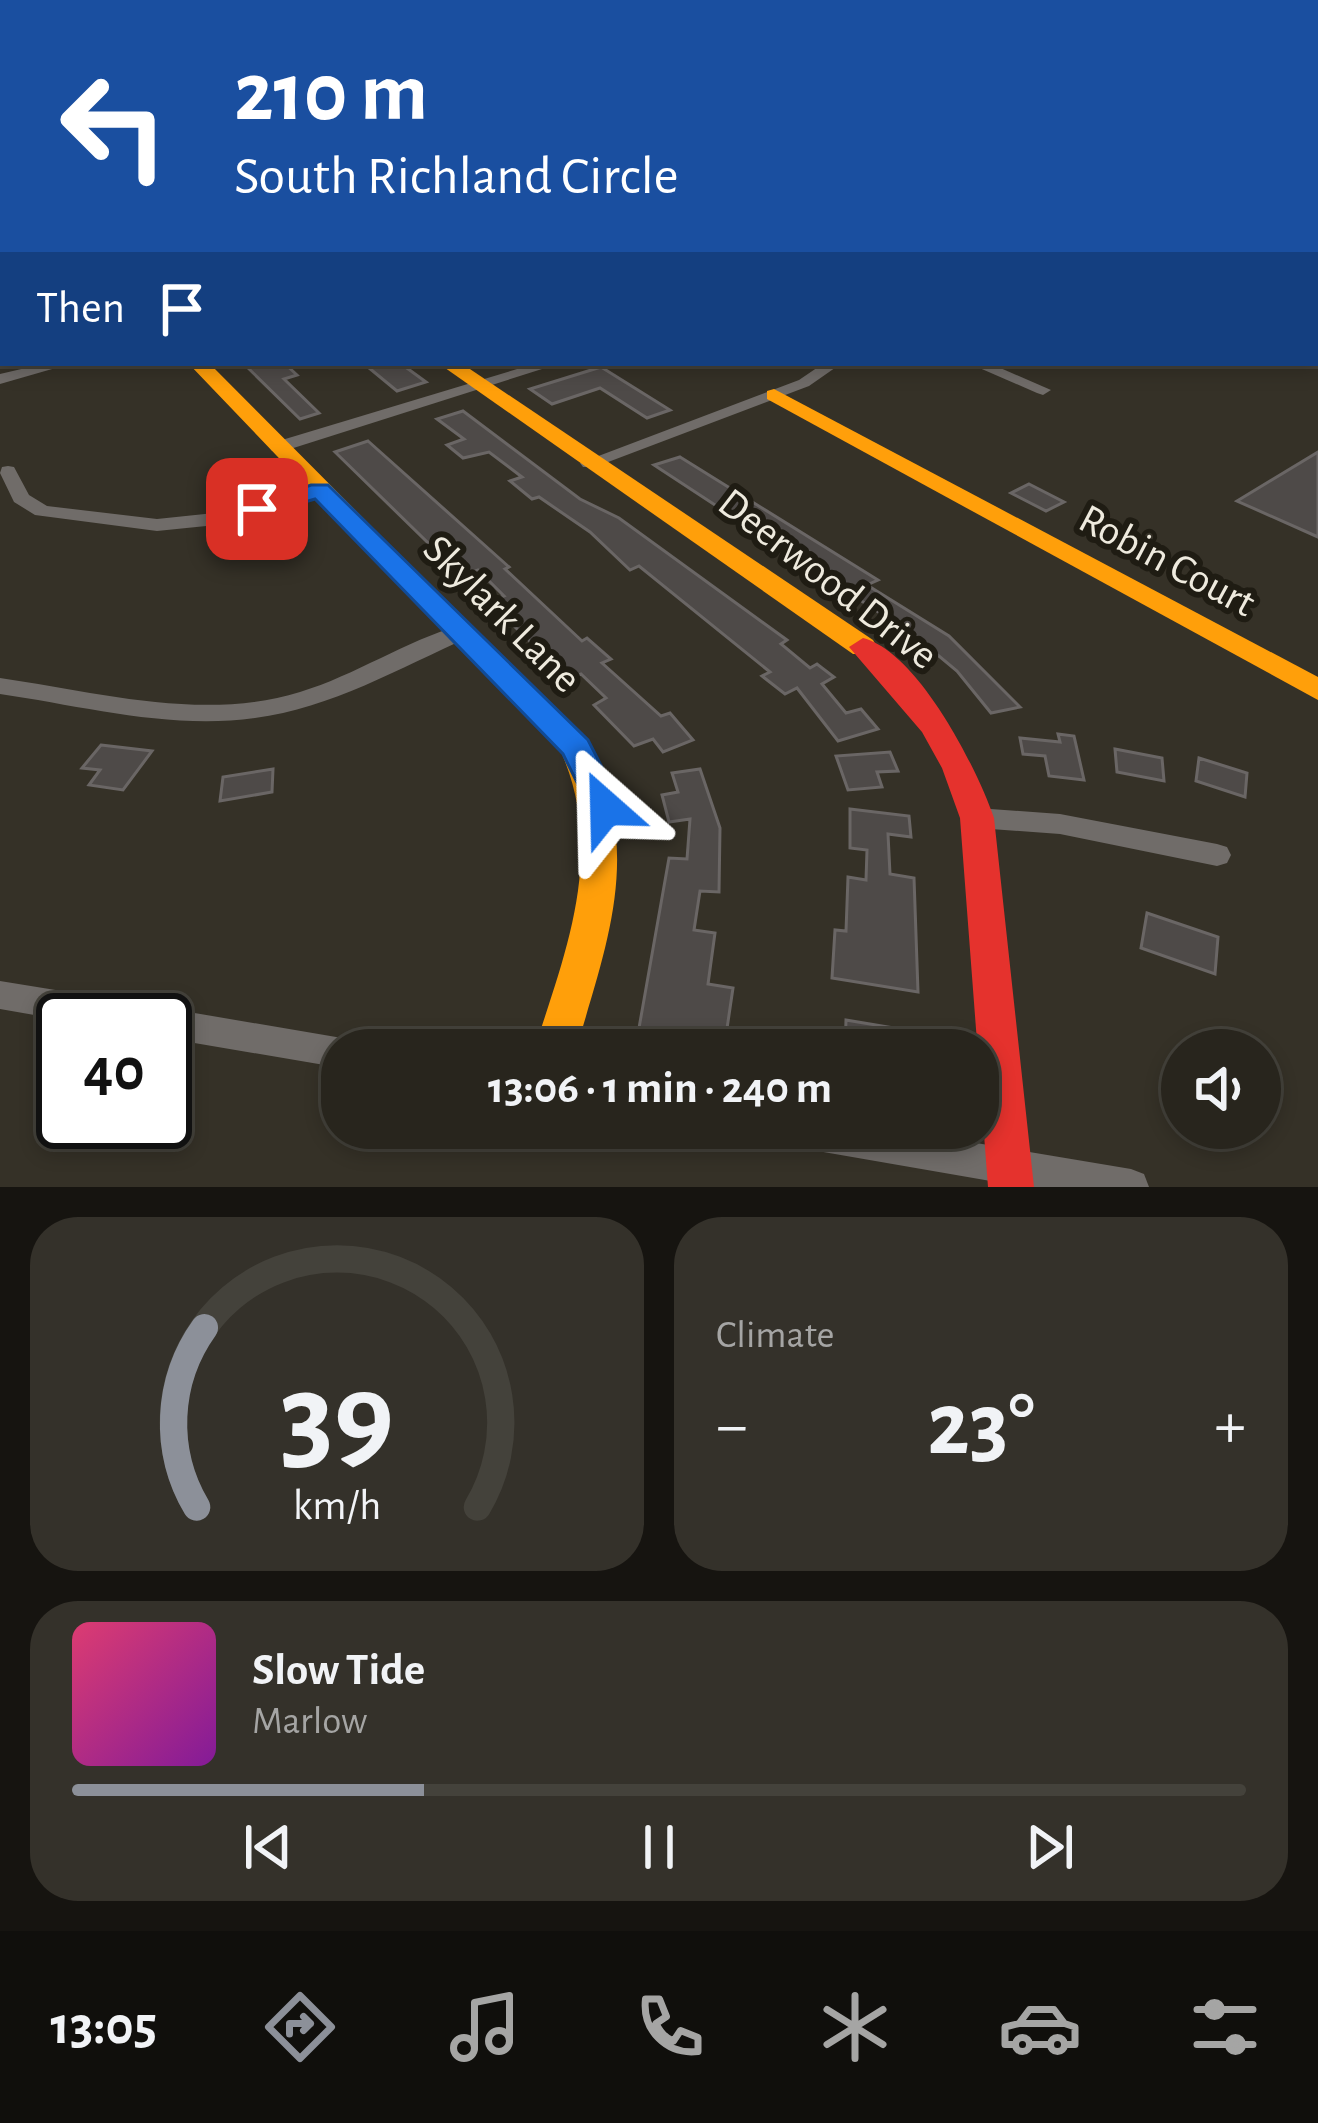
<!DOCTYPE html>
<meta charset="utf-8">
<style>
body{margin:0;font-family:"Alegreya Sans",sans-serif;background:#34312a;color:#f1f3f6;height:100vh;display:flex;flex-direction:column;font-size:45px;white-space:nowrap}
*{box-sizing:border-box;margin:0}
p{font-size:39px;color:#a5a5a4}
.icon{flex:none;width:66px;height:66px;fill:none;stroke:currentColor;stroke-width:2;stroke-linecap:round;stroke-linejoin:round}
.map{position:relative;height:1187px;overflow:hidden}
.panel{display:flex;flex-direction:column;gap:30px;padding:30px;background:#161410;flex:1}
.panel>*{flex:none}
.banner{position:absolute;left:0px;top:0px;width:1320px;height:366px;box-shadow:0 6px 18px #0003,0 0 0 3px #44423b;background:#1a4fa0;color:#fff;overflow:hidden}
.controls{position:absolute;left:1161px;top:1029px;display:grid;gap:24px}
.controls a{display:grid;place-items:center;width:120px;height:120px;border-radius:50%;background:#28251d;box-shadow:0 6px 18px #0003,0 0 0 3px #44423b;font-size:60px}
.speed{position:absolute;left:36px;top:993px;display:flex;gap:24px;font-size:60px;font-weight:700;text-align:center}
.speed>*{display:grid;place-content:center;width:156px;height:156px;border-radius:50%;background:#28251d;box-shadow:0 6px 18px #0003,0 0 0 3px #44423b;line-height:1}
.speed .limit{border:6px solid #111;border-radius:18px;background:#fff;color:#111}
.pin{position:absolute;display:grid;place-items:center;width:102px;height:102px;color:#fff;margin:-51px;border-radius:24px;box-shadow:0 6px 18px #0006}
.me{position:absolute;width:132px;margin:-66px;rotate:335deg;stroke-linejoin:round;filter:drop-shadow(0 0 9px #0008)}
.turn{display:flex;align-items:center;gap:42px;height:252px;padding:0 36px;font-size:54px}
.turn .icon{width:156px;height:156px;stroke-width:2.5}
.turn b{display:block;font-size:84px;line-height:102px}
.then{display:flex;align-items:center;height:114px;padding:0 36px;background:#0003;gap:24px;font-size:45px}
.big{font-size:90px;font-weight:700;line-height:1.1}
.panel .card{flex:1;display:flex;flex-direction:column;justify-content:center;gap:18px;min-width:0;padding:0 42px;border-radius:48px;background:#34312a}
.panel .dial{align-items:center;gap:0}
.dial svg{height:312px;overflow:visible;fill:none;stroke:#44423b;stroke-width:7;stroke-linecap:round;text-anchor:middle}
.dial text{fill:#f1f3f6;stroke:none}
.song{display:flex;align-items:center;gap:36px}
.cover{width:144px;height:144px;border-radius:18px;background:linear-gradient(135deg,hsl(340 70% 55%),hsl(290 70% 35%))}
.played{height:12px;border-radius:6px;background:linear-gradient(90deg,#8c9099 30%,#44423b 30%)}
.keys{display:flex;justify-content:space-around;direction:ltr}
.heat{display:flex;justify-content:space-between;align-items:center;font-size:66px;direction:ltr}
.panel .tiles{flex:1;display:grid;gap:30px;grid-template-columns:1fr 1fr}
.card:last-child{grid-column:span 2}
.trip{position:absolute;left:321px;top:1029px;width:678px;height:120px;border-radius:48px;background:#28251d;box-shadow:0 6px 18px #0003,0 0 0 3px #44423b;font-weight:700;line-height:120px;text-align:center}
.menu{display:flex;height:192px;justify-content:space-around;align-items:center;background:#100f0c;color:#a5a5a4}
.menu .icon{width:84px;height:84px}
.menu .selected{color:#8c9099}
.menu b{font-size:54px;color:#f1f3f6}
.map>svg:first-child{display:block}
</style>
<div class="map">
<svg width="1318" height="1187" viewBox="0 0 1318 1187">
<rect width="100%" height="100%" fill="#353127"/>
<g fill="#4e4a48" stroke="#6a6665" stroke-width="3">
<polygon points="243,363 284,363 297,375 284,379 319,413 300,419"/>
<polygon points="363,363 400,363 426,382 397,391"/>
<polygon points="601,367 670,410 647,418 600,388 552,404 530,389"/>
<polygon points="463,411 580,499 619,518 787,640 781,644 810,668 817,664 834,677 822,684 846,713 861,709 878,729 838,741 797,688 785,694 762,676 770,672 639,566 630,570 590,532 539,497 532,499 510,481 522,477 489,452 463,458 447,445 464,439 437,419"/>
<polygon points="368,441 509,567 505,569 582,641 587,638 611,659 602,663 661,716 670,713 693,740 663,752 653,739 634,746 594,705 606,698 581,674 569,679 489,602 504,596 478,570 462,576 335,452"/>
<polygon points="1318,452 1318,537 1237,501"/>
<polygon points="680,457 878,580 867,585 949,636 1020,707 991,713 957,671 915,636 654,465"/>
<polygon points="1029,484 1064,502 1046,511 1011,493"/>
<polygon points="1058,734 1074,736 1084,780 1049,776 1045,756 1023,754 1020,738 1060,742"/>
<polygon points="101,745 152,751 123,790 89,785 100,770 82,768"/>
<polygon points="1115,749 1162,758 1164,781 1117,772"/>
<polygon points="890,752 898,771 877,772 882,787 848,790 836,756"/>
<polygon points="1199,758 1247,773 1245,797 1196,781"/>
<polygon points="273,769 272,792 220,801 223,777"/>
<polygon points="700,769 720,828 719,892 700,891 694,930 715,933 708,984 733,988 725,1042 639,1028 669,858 687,859 690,819 669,822 662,795 678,792 672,773"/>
<polygon points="850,809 909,816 911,837 888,834 890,874 914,878 918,992 832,978 835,930 846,931 848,877 866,880 867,850 850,848"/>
<polygon points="1147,913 1218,937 1215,974 1141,948"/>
<polygon points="846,1020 918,1032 918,1050 845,1050"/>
<polygon points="80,1122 152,1122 137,1149 72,1136"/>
</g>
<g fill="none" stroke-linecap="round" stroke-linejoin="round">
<g fill="#706c69" fill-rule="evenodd">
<rect x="0" y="202" width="3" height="3"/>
<rect x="0" y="243" width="3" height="8"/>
<polygon points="3,299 3,307 0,308 0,300"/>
<polygon points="47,363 73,363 0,384 0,374"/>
<polygon points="537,363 561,363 284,451 272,451 269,447 272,443"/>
<polygon points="824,363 842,363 809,386 595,467 583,467 580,463 799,380"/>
<polygon points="968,363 989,363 1051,390 1043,395 1037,393"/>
<polygon points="8,466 14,467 29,495 47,506 157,519 224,512 320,485 329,490 326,494 226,524 157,531 35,515 14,502 0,473 2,467"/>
<path d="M 461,625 L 472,632 L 469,637 C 400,668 331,708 255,718 C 170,730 83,706 0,694 L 0,678 C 98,692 203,722 300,692 C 356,675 405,641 461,625 Z"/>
<polygon points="977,808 1060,814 1217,844 1227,847 1231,855 1227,863 1217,866 1060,834 977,828 968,825 964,818 968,811"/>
<polygon points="0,981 148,1005 160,1010 165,1008 342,1038 354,1042 357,1050 342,1050 342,1068 165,1038 165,1020 63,1020 0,1009"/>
<polygon points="766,1128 887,1128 1131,1169 1144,1174 1149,1187 1025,1187 783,1145 771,1140"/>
</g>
<g fill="#ff9f0a" fill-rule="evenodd">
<path d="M 188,363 L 209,363 L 592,748 C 642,856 607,943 576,1050 L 534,1050 C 566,951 605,855 562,754 Z"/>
<polygon points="438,363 461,363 873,640 877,647 873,654 853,654"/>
<polygon points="774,389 1318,677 1318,700 767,399 767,391"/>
</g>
<path fill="#e5322d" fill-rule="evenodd" d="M 863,638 C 918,652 977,768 994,818 L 1034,1187 L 988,1187 L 960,818 L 942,768 L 922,732 L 849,647 Z"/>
</g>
<linearGradient id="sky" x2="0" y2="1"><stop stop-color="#1d1b15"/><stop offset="0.55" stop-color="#4b4e52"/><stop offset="1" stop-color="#4b4e52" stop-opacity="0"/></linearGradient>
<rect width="1318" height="368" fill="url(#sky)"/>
<polygon fill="#1a73e8" stroke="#114b97" stroke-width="3" points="311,485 328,485 588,740 623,808 618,817 594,817 563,754 315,499 257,516 245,509"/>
<g text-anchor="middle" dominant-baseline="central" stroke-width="12" stroke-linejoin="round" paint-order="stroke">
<g font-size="42" fill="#eeeade" stroke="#1f1c13">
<text transform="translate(1167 561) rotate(28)">Robin Court</text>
<text transform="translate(828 579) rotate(38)">Deerwood Drive</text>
<text transform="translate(502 614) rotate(45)">Skylark Lane</text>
</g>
</g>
</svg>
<div class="controls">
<a><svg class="icon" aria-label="sound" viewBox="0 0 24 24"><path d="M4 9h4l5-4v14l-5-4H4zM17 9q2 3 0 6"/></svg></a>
</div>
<div class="speed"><div class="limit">40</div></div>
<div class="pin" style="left:257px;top:509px;background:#d93025"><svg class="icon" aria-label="arrive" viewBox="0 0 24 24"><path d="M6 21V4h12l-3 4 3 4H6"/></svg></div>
<svg class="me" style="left:606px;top:808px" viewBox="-20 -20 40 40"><path d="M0-17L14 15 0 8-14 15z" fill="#1a73e8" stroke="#fff" stroke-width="4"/></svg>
<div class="trip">13:06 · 1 min · 240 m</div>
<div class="banner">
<div class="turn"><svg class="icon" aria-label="left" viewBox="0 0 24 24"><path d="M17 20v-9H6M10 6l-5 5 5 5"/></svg><div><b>210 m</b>South Richland Circle</div></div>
<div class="then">Then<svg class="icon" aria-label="arrive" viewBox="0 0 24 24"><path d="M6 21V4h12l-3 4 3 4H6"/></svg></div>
</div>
</div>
<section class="panel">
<div class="tiles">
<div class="card dial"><svg viewBox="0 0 100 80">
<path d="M14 69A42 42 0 1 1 86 69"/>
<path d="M14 69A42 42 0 0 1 16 23" stroke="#8c9099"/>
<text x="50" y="56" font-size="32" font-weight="700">39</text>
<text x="50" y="72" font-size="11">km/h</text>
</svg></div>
<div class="card"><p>Climate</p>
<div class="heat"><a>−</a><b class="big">23°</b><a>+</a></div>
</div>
<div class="card">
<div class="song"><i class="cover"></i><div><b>Slow Tide</b><p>Marlow</p></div></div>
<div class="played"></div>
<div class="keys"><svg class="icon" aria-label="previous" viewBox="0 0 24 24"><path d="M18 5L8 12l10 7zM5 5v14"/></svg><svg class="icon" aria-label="pause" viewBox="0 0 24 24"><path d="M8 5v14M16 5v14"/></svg><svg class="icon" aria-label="next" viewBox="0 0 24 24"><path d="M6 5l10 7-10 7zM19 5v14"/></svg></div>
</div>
</div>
</section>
<nav class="menu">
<b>13:05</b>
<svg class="icon selected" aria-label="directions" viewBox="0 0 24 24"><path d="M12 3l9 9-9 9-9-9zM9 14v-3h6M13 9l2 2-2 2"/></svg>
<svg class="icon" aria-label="music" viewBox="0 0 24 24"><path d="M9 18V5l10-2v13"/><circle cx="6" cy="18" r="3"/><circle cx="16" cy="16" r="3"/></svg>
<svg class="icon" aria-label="phone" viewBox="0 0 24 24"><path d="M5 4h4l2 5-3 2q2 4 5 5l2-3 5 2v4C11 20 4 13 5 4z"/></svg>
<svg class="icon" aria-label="climate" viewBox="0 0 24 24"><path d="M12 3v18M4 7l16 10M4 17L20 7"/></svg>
<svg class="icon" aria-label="car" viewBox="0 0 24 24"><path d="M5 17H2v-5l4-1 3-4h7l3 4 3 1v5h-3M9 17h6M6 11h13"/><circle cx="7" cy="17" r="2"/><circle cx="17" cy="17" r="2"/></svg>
<svg class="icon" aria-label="filters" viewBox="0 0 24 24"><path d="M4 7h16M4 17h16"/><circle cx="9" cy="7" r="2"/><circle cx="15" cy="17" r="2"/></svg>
</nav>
